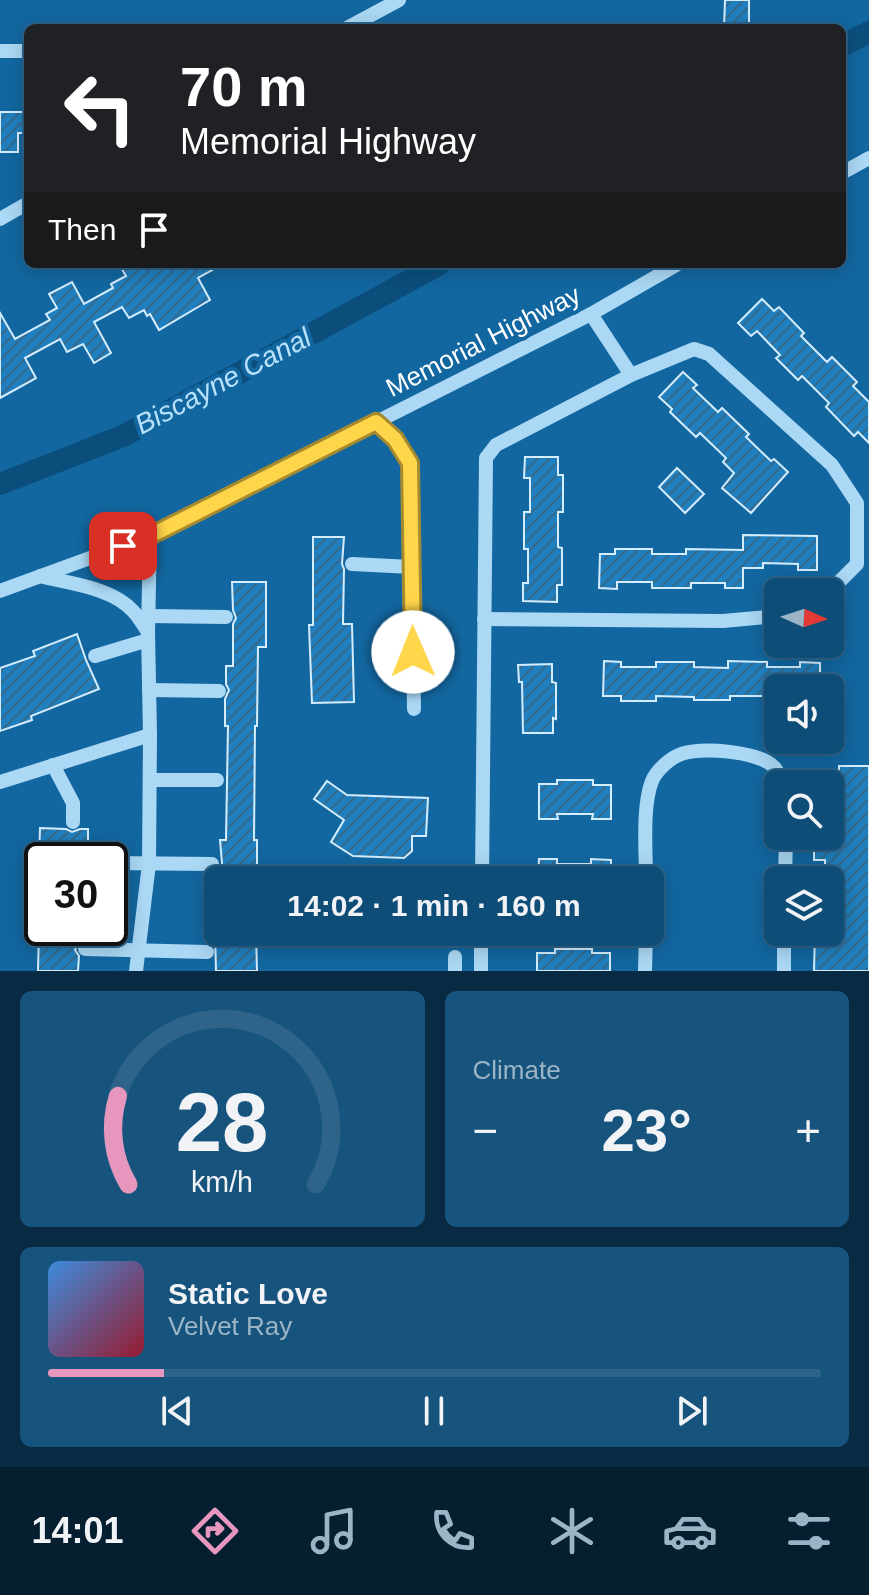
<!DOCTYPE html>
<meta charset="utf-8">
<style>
body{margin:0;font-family:Helvetica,sans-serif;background:#17547d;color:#f1f3f6;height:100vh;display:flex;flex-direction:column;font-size:30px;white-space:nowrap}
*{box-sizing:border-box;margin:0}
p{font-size:26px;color:#9bb4c6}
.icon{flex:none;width:44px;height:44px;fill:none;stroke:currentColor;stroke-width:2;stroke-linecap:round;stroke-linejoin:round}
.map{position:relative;height:971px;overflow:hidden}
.details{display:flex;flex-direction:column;gap:20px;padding:20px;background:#082a42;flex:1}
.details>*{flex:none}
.banner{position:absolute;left:24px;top:24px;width:822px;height:244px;border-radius:12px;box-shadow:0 4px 20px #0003,0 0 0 2px #2e648a;background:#202124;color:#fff;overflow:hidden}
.needle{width:52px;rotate:93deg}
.buttons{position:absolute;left:764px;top:578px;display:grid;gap:16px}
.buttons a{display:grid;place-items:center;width:80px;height:80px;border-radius:12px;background:#0e4d78;box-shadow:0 4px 20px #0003,0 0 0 2px #2e648a;font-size:40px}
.speed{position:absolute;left:24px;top:842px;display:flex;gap:16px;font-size:40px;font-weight:700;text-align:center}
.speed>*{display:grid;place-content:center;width:104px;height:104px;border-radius:50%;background:#0e4d78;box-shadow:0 4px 20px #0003,0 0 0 2px #2e648a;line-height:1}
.speed .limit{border:4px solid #111;border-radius:12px;background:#fff;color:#111}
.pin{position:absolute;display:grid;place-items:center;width:68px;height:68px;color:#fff;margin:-34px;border-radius:16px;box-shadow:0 4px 12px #0006}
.me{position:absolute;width:88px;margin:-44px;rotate:359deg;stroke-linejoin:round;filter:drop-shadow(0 0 6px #0008)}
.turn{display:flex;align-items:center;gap:28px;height:168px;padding:0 24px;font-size:36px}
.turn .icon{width:104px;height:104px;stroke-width:2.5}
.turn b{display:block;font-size:56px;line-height:68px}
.then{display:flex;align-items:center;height:76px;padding:0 24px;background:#0003;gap:16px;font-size:30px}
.big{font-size:60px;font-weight:600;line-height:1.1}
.details .card{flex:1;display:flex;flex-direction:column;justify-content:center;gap:12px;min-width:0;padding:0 28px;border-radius:12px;background:#17547d}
.details .dial{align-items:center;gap:0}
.dial svg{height:208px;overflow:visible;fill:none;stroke:#2e648a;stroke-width:7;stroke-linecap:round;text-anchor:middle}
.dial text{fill:#f1f3f6;stroke:none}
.song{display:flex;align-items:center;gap:24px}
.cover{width:96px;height:96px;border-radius:12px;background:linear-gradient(135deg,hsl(210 70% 55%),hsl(350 70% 35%))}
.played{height:8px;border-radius:4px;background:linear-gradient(90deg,#e797bd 15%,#2e648a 15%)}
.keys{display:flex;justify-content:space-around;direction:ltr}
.heat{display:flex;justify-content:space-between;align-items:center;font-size:44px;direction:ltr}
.details .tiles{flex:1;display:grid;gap:20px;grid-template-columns:1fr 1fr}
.card:last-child{grid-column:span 2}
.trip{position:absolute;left:204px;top:866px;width:460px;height:80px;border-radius:12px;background:#0e4d78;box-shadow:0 4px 20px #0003,0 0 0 2px #2e648a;font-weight:600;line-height:80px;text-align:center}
.tabs{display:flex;height:128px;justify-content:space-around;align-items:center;background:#061f30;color:#9bb4c6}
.tabs .icon{width:56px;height:56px}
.tabs .active{color:#e797bd}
.tabs b{font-size:36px;color:#f1f3f6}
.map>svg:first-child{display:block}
</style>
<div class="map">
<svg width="869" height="971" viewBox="0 0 869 971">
<defs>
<pattern id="building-hatch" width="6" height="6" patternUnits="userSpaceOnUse" patternTransform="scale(2)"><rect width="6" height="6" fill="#2080bf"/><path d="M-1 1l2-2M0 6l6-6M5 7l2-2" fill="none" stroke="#34698b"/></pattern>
</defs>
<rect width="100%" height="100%" fill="#1267a0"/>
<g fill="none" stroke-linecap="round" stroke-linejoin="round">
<g stroke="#0b4e7c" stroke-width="22">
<polyline points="842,46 869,32"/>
<polyline points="0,484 123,436 440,264"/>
</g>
</g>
<g fill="url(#building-hatch)" stroke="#d4edfe" stroke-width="2">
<polygon points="725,0 749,0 749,28 724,28"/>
<polygon points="0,112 28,112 28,133 18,133 18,152 0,152"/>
<polygon points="119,264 223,264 198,278 210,300 159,330 150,314 147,316 144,310 129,318 122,307 94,322 111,353 94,363 83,344 67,352 60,339 25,358 36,378 0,398 0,313 15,339 50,320 46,314 57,308 49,294 72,282 84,304 113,288 111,284 126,276"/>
<polygon points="762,299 774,311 779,307 804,333 801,336 827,362 832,357 857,382 853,386 869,402 869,443 858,432 854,436 826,407 829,403 802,376 798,380 776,358 780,355 757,331 751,336 738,323"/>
<polygon points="683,372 697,385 693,388 718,412 722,408 749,434 746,437 771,461 774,459 788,472 751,513 722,488 734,473 723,462 726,458 700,433 696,437 670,412 672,409 659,397"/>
<polygon points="525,457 558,457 558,475 563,475 563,512 558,512 558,547 562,548 562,585 557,585 557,602 523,601 523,583 528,583 528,549 524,549 524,512 530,512 530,478 524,478"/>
<polygon points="677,468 704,494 685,513 659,487"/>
<polygon points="743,535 817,536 817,570 798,570 798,564 763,563 763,568 743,568 743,588 725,588 725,583 691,583 691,588 652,588 652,582 617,582 617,589 599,588 600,554 615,554 615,549 652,549 652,554 686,554 686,549 743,550"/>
<polygon points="313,537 344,537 342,564 344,569 343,624 352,624 354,702 312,703 309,625 313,625"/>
<polygon points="232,582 266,582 266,647 258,647 257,726 255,726 254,840 257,840 257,880 221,880 222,863 220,840 226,840 228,726 225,726 225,699 229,690 226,684 226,666 233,666 233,624 236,618 233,610"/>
<polygon points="77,634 86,660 99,689 31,716 32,720 0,731 0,668 35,656 33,651"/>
<polygon points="604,661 621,662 621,667 656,667 656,662 694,662 694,667 728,668 728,661 767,662 767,667 800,667 800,662 820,663 820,688 778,688 778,696 730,696 730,700 694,700 694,697 656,696 656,701 621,701 621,696 603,696"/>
<polygon points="552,664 552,682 556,683 556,719 553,718 553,733 523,733 522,682 519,682 518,665"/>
<polygon points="839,766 869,766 869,971 814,971 815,932 830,932 830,880 825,880 825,860 814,860 814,836 830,836 830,785 839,786"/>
<polygon points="557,780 593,780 593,785 611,785 611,819 592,819 593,814 557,814 558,819 539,819 539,784 557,784"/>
<polygon points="327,781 347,795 428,798 426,836 412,836 412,851 404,858 353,856 331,842 344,820 314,799"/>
<polygon points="40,828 66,829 72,832 80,829 88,829 88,849 83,848 82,860 39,860"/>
<polygon points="539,859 557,859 557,864 591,864 591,859 611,860 611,880 538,880"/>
<polygon points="39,928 79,928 79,941 75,950 79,956 78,971 38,971"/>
<polygon points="215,932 256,932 257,971 216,971"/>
<polygon points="555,949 592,949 592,953 610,953 610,971 537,971 537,953 555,953"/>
</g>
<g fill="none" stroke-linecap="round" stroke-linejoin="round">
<g stroke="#abd8f5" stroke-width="14">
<polyline points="347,28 399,0"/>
<polyline points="0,51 28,51"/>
<polyline points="842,173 869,158"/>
<polyline points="0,219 28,203"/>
<polyline points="591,314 631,375"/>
<polyline points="376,422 395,439 410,463 414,709"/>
<polyline points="352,564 411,567"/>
<path d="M 40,576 C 70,584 111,587 133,611 C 139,617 143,625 148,632"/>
<polyline points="0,591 150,536 591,314 678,264"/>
<polyline points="148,616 226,617"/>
<polyline points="484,619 723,621 778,616"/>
<polyline points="95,656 148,640"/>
<polyline points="149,690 219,691"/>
<polyline points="53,765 73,803 73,822"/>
<polyline points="150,780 217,780"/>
<polyline points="0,782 150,735"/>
<polyline points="110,863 212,864"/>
<polyline points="482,880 486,458 496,445 631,375 694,349 709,354 832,465 857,503 857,564 829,592"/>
<path d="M 646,880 C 646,852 642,806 652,781 C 656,771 669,759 679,755 C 698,746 759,751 774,767 C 778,771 781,779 783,784"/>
<polyline points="785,880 786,836"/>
<polyline points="85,949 207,952"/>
<polyline points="136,971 149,864 150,735 148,632 150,536"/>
<polyline points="455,971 455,957"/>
<polyline points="481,971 481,932"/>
<polyline points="645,971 646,932"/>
<polyline points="784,971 784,932"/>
</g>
</g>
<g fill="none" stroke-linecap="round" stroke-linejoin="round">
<defs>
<polyline id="route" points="123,546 150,536 376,422 395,439 410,463 413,652"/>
</defs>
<use href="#route" stroke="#a68a30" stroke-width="20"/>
<use href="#route" stroke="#ffd54a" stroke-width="14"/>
</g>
<g text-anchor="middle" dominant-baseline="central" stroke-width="8" stroke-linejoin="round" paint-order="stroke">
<g font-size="26" fill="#fff" stroke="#1267a0">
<text transform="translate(483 341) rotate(-27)">Memorial Highway</text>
</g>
<g font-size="28" font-style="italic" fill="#b8e1fb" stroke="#1267a0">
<text transform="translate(223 381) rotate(-28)">Biscayne Canal</text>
</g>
</g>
</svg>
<div class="buttons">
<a><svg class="needle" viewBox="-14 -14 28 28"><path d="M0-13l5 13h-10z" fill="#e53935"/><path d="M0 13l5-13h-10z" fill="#9bb4c6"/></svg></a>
<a><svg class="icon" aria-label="sound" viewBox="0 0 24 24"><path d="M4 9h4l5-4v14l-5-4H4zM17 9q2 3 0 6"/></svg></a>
<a><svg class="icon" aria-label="search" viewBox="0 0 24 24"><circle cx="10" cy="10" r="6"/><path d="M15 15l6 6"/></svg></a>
<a><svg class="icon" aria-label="layers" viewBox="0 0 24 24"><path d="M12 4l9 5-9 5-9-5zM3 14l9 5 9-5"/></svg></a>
</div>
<div class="speed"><div class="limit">30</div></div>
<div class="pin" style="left:123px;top:546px;background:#d93025"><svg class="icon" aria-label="arrive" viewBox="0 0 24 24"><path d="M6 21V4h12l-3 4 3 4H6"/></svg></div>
<svg class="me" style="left:413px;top:652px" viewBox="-20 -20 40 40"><circle r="19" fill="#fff"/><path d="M0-13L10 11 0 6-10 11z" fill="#ffd54a"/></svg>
<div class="trip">14:02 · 1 min · 160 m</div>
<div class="banner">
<div class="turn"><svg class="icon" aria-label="left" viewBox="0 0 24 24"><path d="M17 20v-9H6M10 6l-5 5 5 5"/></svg><div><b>70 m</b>Memorial Highway</div></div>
<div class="then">Then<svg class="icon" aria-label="arrive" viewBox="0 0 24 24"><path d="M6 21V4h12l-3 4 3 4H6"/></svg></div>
</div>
</div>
<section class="details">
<div class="tiles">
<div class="card dial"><svg viewBox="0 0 100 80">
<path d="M14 69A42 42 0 1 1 86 69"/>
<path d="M14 69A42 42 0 0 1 10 35" stroke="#e797bd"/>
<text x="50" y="56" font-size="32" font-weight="700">28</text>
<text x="50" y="72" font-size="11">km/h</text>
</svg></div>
<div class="card"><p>Climate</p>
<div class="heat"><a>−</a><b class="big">23°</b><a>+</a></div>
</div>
<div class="card">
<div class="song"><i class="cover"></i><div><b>Static Love</b><p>Velvet Ray</p></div></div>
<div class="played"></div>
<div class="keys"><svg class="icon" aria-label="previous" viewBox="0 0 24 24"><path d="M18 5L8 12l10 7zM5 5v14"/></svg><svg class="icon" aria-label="pause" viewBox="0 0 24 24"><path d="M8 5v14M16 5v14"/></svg><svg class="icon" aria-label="next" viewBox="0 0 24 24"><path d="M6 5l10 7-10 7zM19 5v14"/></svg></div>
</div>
</div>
</section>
<nav class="tabs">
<b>14:01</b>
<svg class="icon active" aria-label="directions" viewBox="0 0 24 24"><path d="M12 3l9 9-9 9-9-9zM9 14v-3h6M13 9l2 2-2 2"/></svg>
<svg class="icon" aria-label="music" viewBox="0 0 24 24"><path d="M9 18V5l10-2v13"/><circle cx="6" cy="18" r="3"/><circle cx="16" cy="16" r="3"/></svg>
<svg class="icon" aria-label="phone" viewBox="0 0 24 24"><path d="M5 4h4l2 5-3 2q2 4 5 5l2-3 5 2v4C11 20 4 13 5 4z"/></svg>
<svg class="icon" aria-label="climate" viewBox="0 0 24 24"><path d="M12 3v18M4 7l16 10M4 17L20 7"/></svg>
<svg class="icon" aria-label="car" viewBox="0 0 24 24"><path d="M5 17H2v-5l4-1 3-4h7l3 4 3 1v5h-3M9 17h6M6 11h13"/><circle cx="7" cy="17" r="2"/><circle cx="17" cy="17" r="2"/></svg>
<svg class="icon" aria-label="filters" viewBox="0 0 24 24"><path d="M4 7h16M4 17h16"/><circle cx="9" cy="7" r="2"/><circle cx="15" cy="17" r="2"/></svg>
</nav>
